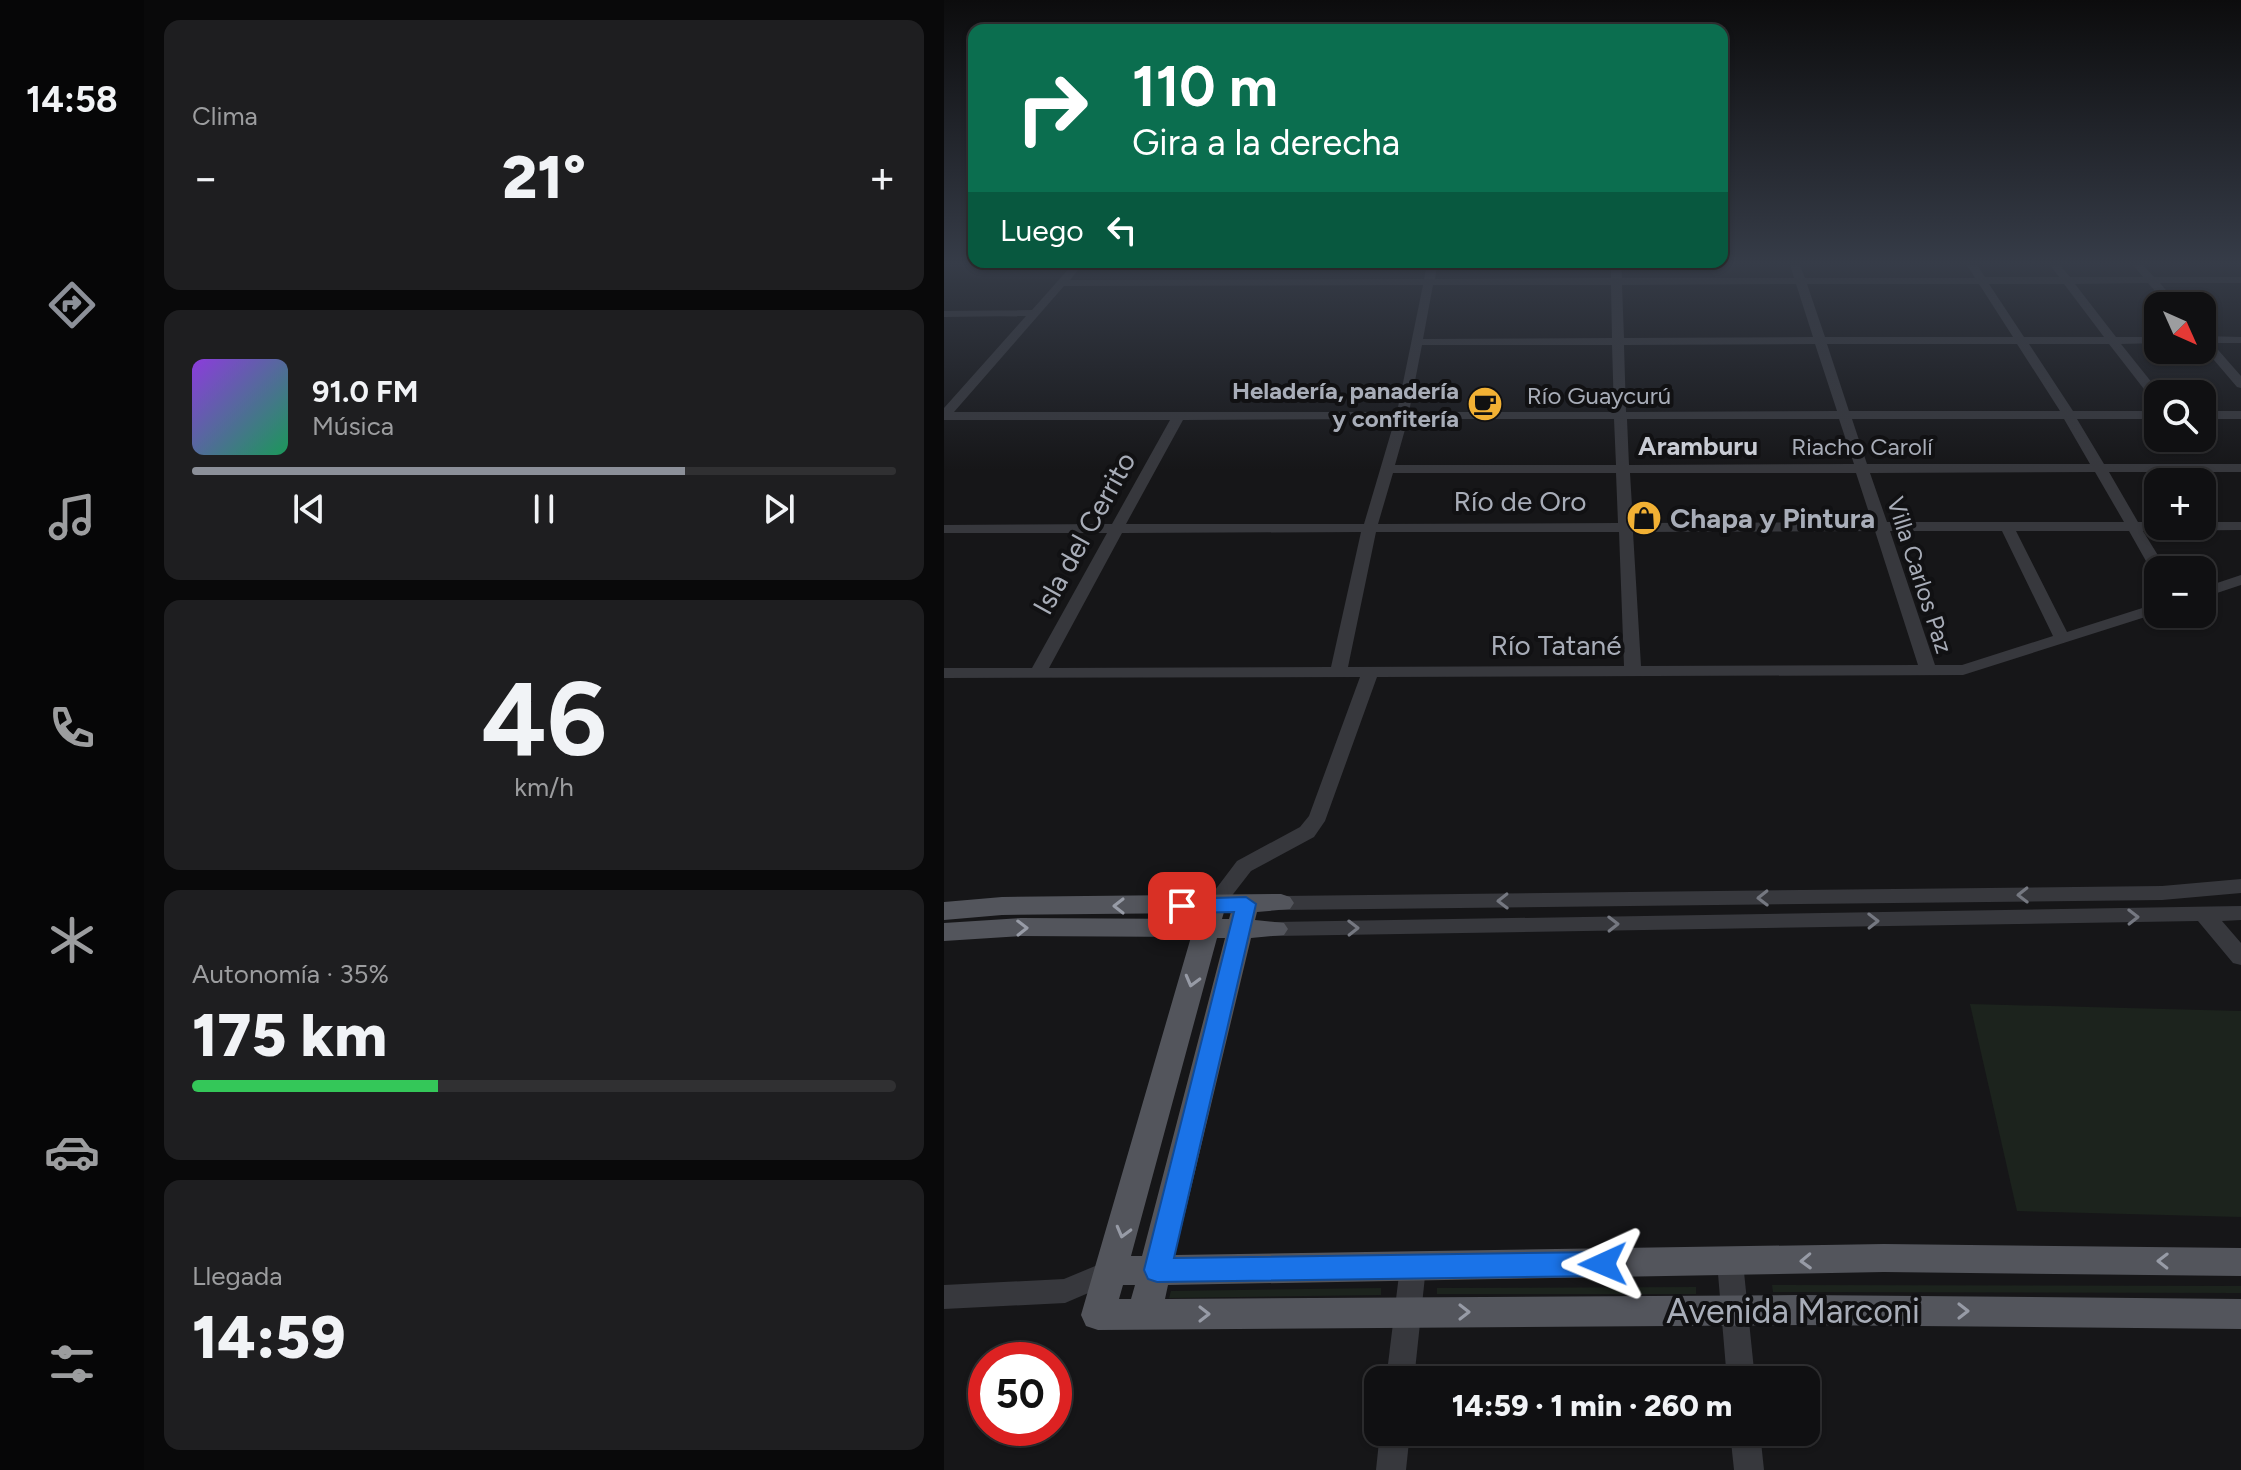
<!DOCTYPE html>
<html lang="es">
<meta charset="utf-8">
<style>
body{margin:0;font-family:Figtree,sans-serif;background:#1e1e20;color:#f1f3f6;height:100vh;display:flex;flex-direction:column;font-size:30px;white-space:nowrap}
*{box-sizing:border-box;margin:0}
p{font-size:26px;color:#9c9d9f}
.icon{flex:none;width:44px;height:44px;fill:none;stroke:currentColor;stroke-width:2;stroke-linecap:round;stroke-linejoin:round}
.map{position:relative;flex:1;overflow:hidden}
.panel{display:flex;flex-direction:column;gap:20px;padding:20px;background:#09090a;width:800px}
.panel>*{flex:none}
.guide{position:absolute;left:24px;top:24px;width:760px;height:244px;border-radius:16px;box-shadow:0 2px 6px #0004,0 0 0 2px #303032;background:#0b6e4f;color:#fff;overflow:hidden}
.needle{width:52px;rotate:135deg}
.buttons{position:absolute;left:1200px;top:292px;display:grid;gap:16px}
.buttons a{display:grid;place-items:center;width:72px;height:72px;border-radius:16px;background:#101012;box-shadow:0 2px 6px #0004,0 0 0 2px #303032;font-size:40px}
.speed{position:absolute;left:24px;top:1342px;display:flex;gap:16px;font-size:40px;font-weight:700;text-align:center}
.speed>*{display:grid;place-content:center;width:104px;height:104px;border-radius:50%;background:#101012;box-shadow:0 2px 6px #0004,0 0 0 2px #303032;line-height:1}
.speed .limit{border:12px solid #d22;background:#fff;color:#111}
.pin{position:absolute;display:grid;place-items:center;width:68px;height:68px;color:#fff;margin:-34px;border-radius:16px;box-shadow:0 4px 12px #0006}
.me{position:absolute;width:88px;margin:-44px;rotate:269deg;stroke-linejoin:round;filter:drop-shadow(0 0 6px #0008)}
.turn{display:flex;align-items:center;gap:28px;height:168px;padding:0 32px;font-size:36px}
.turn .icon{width:104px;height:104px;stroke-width:2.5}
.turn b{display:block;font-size:56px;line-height:68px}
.then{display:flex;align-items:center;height:76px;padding:0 32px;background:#0003;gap:16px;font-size:30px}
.big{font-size:60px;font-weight:800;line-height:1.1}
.panel .card{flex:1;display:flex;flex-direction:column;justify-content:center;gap:12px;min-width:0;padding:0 28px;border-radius:16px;background:#1e1e20}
.panel .dial{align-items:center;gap:0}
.dial b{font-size:104px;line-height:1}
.song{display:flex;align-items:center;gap:24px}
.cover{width:96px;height:96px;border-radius:12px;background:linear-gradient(135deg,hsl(270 70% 55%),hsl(150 70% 35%))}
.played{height:8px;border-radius:4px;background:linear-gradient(90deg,#8c9099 70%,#303032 70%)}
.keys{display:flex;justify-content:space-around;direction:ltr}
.heat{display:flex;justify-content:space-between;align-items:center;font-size:44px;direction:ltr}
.charge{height:12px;border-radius:6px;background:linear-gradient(90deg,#34c759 35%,#303032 0)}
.trip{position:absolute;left:420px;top:1366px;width:456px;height:80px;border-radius:16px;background:#101012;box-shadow:0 2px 6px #0004,0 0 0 2px #303032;font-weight:800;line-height:80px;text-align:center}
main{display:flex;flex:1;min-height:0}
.tabs{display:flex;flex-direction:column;width:144px;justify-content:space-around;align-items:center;background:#060607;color:#9c9d9f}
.tabs .icon{width:56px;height:56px}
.tabs .active{color:#8c9099}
.tabs b{font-size:36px;color:#f1f3f6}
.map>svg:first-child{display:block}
</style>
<main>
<nav class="tabs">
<b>14:58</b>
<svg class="icon active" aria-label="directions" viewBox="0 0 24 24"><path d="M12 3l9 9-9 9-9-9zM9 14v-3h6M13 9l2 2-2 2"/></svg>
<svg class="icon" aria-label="music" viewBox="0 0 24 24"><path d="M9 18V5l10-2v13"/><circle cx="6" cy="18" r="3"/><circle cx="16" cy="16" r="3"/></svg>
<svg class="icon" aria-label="phone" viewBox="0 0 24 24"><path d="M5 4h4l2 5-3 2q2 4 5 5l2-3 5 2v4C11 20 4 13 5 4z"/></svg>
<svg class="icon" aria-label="climate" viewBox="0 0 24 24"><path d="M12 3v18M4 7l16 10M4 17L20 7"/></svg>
<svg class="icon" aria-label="car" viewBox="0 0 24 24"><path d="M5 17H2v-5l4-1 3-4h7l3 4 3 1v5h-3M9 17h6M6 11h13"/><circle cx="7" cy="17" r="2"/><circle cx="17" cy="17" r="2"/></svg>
<svg class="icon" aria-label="filters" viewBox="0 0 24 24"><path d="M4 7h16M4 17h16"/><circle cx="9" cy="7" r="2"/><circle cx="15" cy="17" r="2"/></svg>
</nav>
<section class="panel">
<div class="card"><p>Clima</p>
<div class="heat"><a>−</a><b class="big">21°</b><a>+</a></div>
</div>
<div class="card">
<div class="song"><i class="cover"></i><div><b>91.0 FM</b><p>Música</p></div></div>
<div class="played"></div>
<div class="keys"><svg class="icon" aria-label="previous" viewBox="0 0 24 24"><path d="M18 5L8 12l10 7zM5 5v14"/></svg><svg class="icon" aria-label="pause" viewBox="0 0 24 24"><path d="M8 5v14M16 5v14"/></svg><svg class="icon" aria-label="next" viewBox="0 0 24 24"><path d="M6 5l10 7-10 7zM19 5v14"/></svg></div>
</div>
<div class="card dial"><b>46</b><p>km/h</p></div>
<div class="card"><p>Autonomía · 35%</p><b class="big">175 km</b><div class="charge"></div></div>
<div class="card"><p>Llegada</p><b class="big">14:59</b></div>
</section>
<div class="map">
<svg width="1297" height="1470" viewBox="0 0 1297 1470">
<rect width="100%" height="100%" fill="#161618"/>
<g fill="#1c231d">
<polygon points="1026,1004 1297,1011 1297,1217 1073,1211"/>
<polygon points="828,1285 1297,1286 1297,1293 829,1292"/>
<polygon points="752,1287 752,1294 493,1294 493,1288"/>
<polygon points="437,1288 437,1295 225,1298 227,1291"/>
</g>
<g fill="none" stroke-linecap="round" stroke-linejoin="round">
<g fill="#37383d" fill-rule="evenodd">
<path d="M 128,265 L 138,265 L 126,280 L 480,279 L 483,265 L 493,265 L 491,279 L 667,278 L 667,265 L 677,265 L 678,278 L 850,278 L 846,265 L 856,265 L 861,278 L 1031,278 L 1023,265 L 1033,265 L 1041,277 L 1115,277 L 1106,265 L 1116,265 L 1126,277 L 1199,277 L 1189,265 L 1199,265 L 1210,277 L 1297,277 L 1297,283 L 1216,283 L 1235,306 L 1224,306 L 1204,283 L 1131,284 L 1172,337 L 1214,337 L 1214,343 L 1177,344 L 1217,394 L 1214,394 L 1214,403 L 1210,402 L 1165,344 L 1085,344 L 1129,411 L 1214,411 L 1214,419 L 1133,419 L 1160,464 L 1297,464 L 1297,472 L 1165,472 L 1194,522 L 1214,522 L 1214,526 L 1258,526 L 1258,522 L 1297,522 L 1297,530 L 1199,531 L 1223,570 L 1214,570 L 1214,574 L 1207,570 L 1185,531 L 1072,531 L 1123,632 L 1214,603 L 1214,613 L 1019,675 L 433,677 L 381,821 L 370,837 L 307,871 L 276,911 L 262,911 L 259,906 L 293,861 L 356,827 L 365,816 L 416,677 L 0,678 L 0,668 L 88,668 L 163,533 L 0,533 L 0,525 L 168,524 L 226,420 L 0,420 L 0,408 L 82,316 L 0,317 L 0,311 L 88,310 ZM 852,284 L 869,337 L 680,338 L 678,285 ZM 863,284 L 1035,284 L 1069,337 L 881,337 ZM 1045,284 L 1120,284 L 1160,337 L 1080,337 ZM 479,285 L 453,412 L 10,412 L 120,286 ZM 489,285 L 667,285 L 668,338 L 479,339 ZM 871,344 L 893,411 L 682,412 L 680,345 ZM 883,344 L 1073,344 L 1116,411 L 905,411 ZM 478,345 L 668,345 L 670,412 L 465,412 ZM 451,419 L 420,524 L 182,524 L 239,420 ZM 464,419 L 670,419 L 672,465 L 451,465 ZM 683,419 L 895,419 L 910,464 L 685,465 ZM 908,419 L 1120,419 L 1146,464 L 923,464 ZM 1151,472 L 1180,522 L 943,522 L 926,473 ZM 449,473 L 672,473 L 674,523 L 434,524 ZM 686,473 L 912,473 L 928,522 L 689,523 ZM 931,531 L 974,665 L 697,666 L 689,532 ZM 946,531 L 1058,531 L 1109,636 L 1018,665 L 991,665 ZM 417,532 L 387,667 L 105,668 L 178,533 ZM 432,532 L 675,532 L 680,666 L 404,667 Z"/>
<polygon points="1258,336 1297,337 1297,343 1268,343 1297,376 1297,388 1293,387 1258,346"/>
<rect x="1258" y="411" width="39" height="8"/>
<polygon points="1297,575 1297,585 1258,598 1258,588"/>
<polygon points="1297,879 1297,893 1218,900 337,910 330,908 327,903 330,898 337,896 1218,886"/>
<polygon points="1297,906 1297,920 1278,921 1297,943 1297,965 1289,963 1254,921 331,936 324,934 320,929 324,924 331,922"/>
<polygon points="786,1250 795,1254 799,1262 811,1380 783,1380 773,1262 777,1254"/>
<polygon points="469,1255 478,1259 482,1267 470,1380 442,1380 456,1267 460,1259"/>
<polygon points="168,1259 177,1263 181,1271 177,1279 121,1303 0,1309 0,1285 120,1279"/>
<polygon points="436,1432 466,1432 462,1470 432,1470"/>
<polygon points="786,1432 816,1432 820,1470 790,1470"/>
</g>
<path fill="#53555c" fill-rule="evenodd" d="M 337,894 L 346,897 L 350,903 L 346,909 L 313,912 L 311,920 L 340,923 L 344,929 L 340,935 L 307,938 L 231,1255 L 940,1244 L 1297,1248 L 1297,1276 L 940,1272 L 224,1285 L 221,1299 L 857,1295 L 1297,1299 L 1297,1329 L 857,1325 L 154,1330 L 142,1326 L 137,1315 L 247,937 L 77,936 L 0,941 L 0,923 L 77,918 L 252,919 L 254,913 L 58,915 L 0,920 L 0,902 L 58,897 ZM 280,912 L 287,912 L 285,919 L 278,919 ZM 273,938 L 281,938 L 198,1256 L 187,1256 ZM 179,1285 L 191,1285 L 187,1299 L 175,1299 Z"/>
</g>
<defs><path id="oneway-chevron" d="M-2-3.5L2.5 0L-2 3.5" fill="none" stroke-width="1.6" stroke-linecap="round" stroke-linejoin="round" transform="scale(2)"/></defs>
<g stroke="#757881">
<use href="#oneway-chevron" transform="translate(1079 895) rotate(179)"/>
<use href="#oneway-chevron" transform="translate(819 898) rotate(179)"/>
<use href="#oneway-chevron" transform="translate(559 901) rotate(179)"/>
<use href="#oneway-chevron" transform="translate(1189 917) rotate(-1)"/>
<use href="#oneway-chevron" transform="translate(929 921) rotate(-1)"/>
<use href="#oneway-chevron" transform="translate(669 924) rotate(-1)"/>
<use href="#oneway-chevron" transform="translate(409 928) rotate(-1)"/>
</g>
<g stroke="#979ba6">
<use href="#oneway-chevron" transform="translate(175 906) rotate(180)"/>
<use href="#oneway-chevron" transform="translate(78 928) rotate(-1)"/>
<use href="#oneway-chevron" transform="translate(248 981) rotate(105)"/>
<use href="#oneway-chevron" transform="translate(179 1232) rotate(105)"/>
<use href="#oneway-chevron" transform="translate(862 1261) rotate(178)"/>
<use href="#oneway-chevron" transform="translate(1219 1261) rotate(-179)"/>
<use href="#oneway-chevron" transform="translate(1019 1311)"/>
<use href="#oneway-chevron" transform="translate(520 1312)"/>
<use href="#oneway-chevron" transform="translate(260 1314)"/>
</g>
<linearGradient id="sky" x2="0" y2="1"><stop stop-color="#0c0c0d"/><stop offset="0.56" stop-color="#363c48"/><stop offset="1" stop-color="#363c48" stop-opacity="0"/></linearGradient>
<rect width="1297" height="470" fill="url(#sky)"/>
<polygon fill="#1a73e8" stroke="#114b97" stroke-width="2" points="302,897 312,904 230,1258 659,1252 669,1256 672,1264 669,1273 659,1276 213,1282 204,1279 200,1270 290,912 238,913 228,906 238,899"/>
<defs>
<symbol id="cafe-disc" viewBox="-11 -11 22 22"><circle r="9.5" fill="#f2b134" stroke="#111113"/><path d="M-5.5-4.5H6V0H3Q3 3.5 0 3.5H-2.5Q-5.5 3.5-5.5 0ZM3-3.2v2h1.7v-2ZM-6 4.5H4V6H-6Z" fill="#111"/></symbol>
<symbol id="shop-disc" viewBox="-11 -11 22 22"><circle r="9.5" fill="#f2b134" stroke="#111113"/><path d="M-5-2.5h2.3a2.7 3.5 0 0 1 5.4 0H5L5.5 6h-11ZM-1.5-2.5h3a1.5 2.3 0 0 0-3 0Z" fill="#111"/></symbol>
</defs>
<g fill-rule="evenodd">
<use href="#cafe-disc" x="521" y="384" width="40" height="40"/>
<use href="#shop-disc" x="680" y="498" width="40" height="40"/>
</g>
<g text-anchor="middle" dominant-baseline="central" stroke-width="8" stroke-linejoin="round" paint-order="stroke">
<g font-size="24" font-weight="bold" fill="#a8adb8" stroke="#111113" text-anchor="end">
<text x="515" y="390">Heladería, panadería<tspan x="515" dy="28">y confitería</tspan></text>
</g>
<g font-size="24" fill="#a8adb8" stroke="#111113">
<text x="655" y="395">Río Guaycurú</text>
<text x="918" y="446">Riacho Carolí</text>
<text transform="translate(976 575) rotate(72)">Villa Carlos Paz</text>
</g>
<g font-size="26" font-weight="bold" fill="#c9ccd4" stroke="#111113">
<text x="754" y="446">Aramburu</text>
</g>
<g font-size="28" fill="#a8adb8" stroke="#111113">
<text x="576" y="501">Río de Oro</text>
<text transform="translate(140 533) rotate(-61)">Isla del Cerrito</text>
<text x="612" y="645">Río Tatané</text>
</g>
<g font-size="28" font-weight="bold" fill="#a8adb8" stroke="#111113" text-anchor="start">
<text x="726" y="518">Chapa y Pintura</text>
</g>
<g font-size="34" fill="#a8adb8" stroke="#111113">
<text x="849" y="1311">Avenida Marconi</text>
</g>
</g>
</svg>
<div class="buttons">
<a><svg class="needle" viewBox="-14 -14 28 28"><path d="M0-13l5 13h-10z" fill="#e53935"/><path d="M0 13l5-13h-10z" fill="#9c9d9f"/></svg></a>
<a><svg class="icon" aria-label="search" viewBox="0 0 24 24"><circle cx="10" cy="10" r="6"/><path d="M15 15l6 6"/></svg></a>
<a>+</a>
<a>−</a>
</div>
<div class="speed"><div class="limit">50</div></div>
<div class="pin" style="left:238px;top:906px;background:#d93025"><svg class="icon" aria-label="arrive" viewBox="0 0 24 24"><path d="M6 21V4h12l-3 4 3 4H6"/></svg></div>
<svg class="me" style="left:659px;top:1264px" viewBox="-20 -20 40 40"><path d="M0-17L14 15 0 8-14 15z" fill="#1a73e8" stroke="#fff" stroke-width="4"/></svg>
<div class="trip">14:59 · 1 min · 260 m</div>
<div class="guide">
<div class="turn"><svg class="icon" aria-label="right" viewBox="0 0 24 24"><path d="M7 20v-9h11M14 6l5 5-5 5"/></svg><div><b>110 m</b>Gira a la derecha</div></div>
<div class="then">Luego<svg class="icon" aria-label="left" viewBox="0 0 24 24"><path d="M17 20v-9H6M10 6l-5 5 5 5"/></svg></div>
</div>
</div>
</main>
